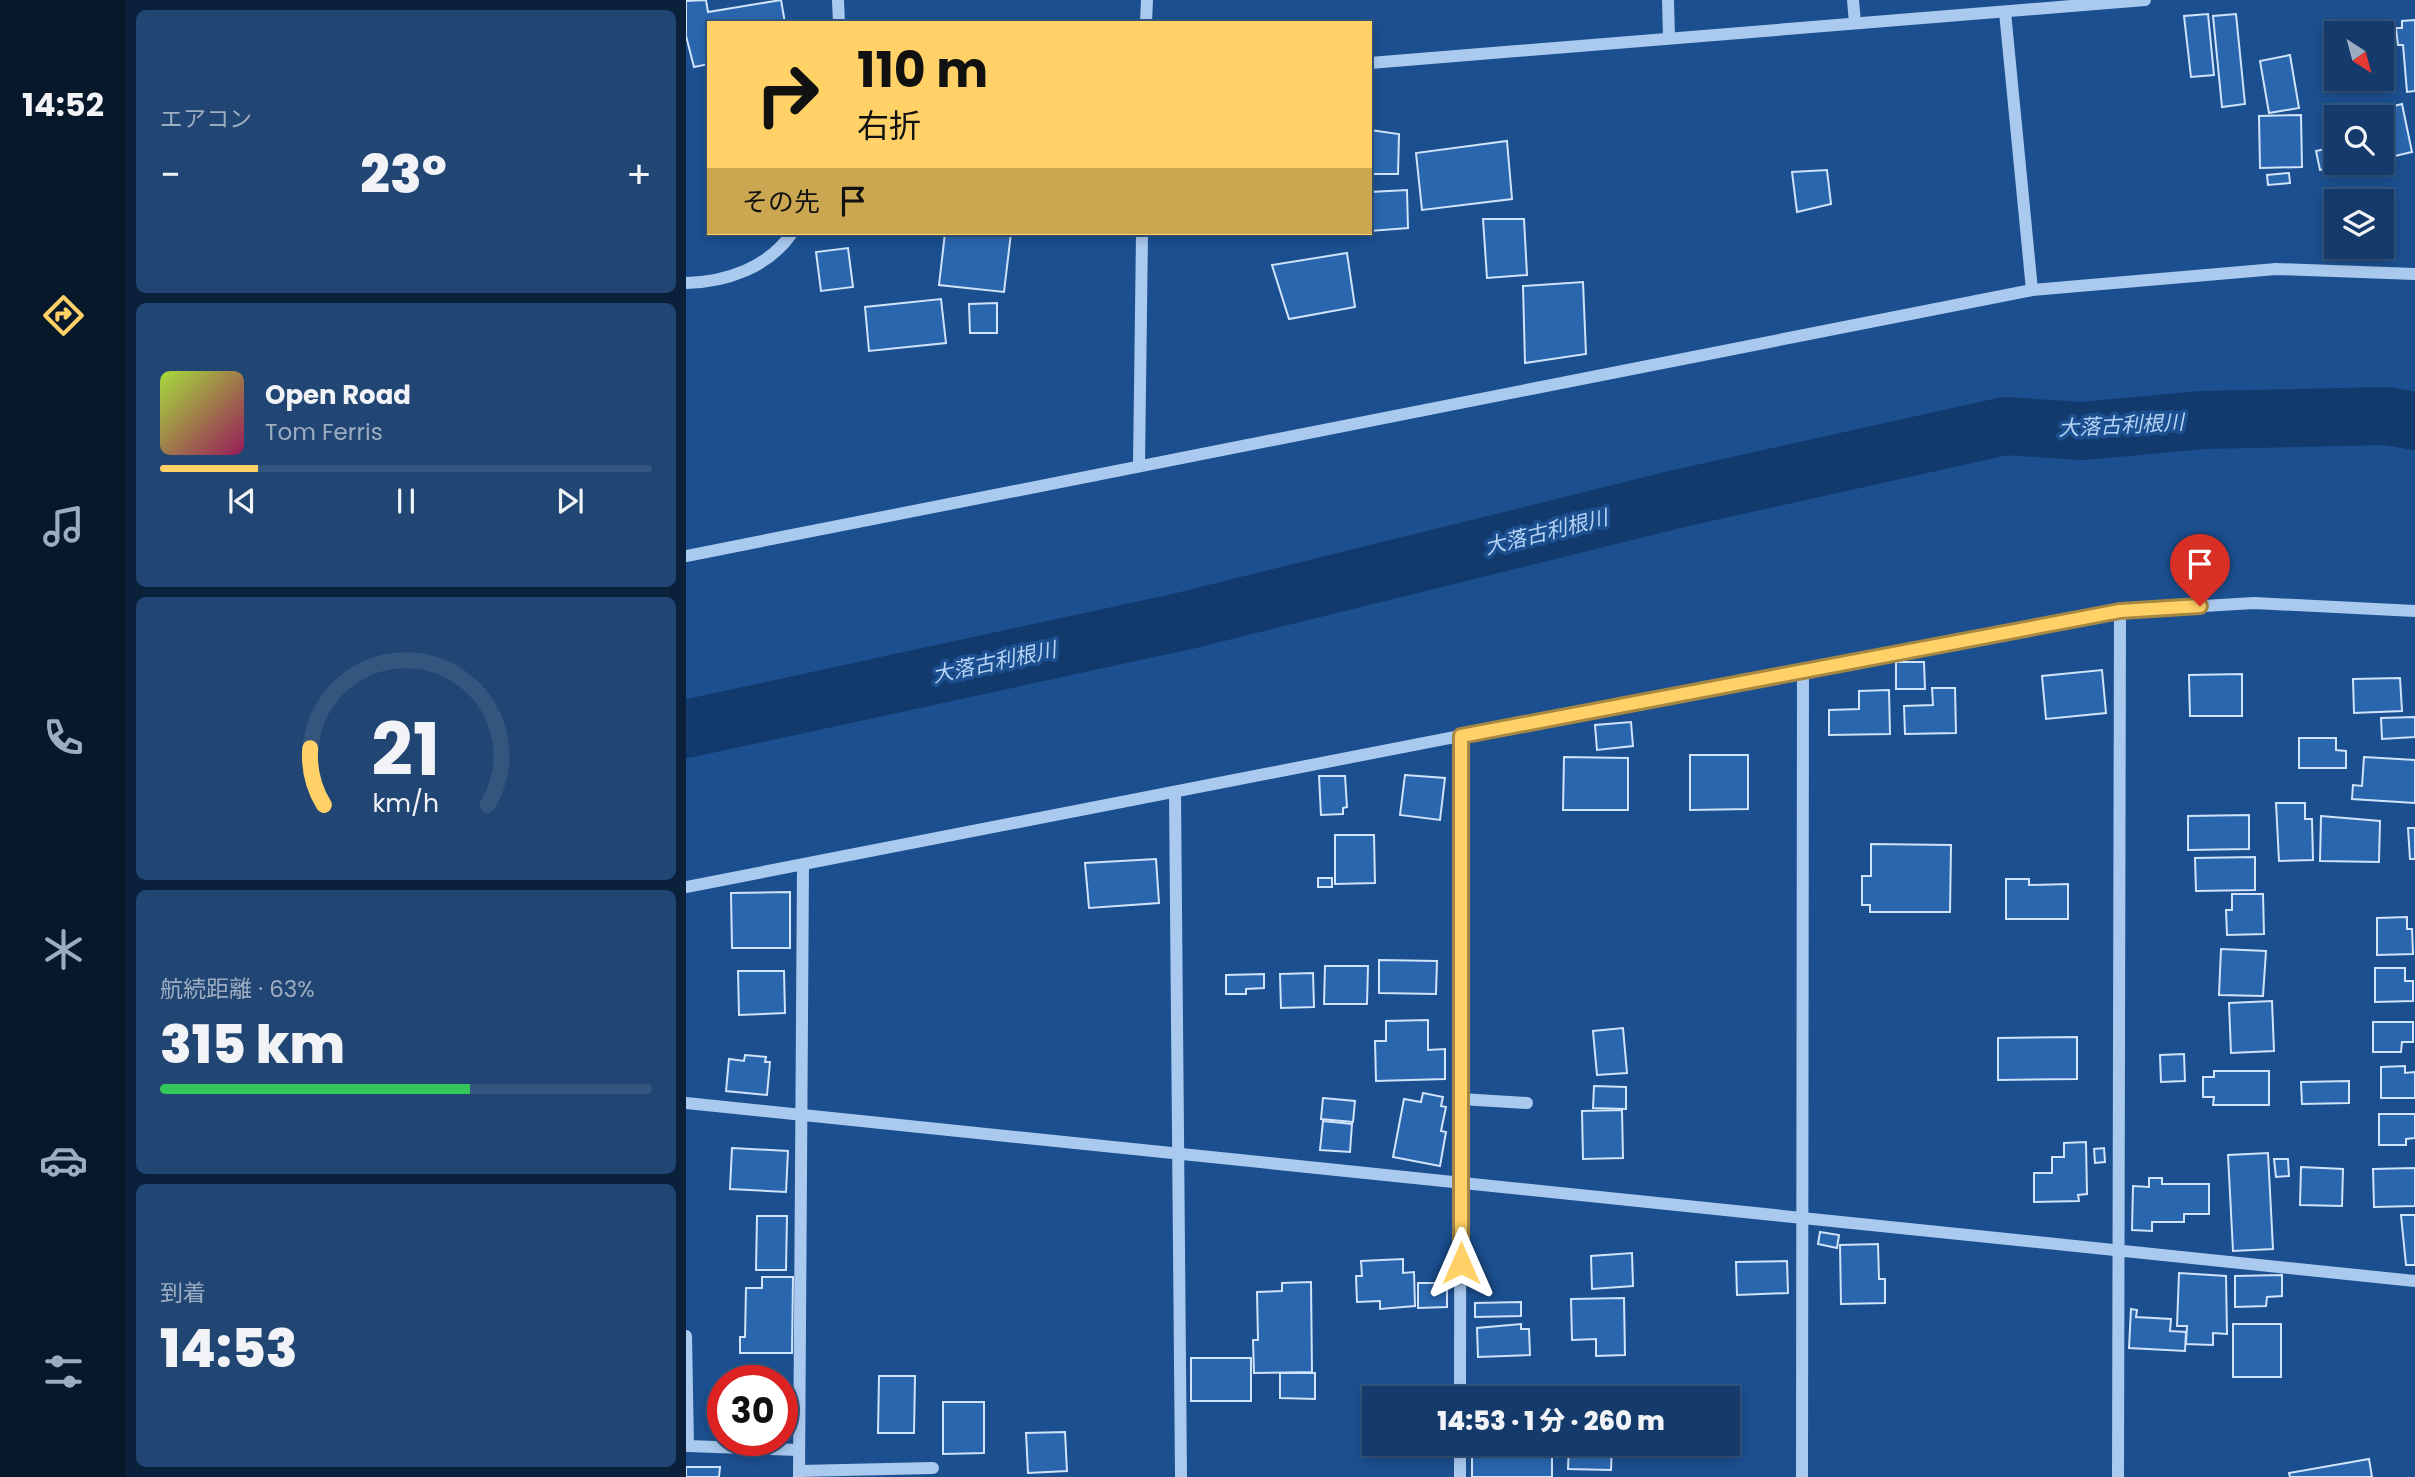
<!DOCTYPE html>
<html lang="ja">
<meta charset="utf-8">
<style>
body{margin:0;font-family:Poppins,"Noto Sans JP",sans-serif;background:#214673;color:#f1f3f6;height:100vh;display:flex;flex-direction:column;font-size:26px;white-space:nowrap}
*{box-sizing:border-box;margin:0}
p{font-size:23px;color:#9dadc1}
.icon{flex:none;width:38px;height:38px;fill:none;stroke:currentColor;stroke-width:2;stroke-linecap:round;stroke-linejoin:round}
.map{position:relative;flex:1;overflow:hidden}
.drawer{display:flex;flex-direction:column;gap:10px;padding:10px;background:#0b203b;width:560px}
.drawer>*{flex:none}
.guide{position:absolute;left:21px;top:21px;width:665px;height:214px;border-radius:0px;box-shadow:0 4px 10px #0003,0 0 0 2px #33557e;background:#ffd166;color:#111;overflow:hidden}
.needle{width:46px;rotate:144deg}
.fabs{position:absolute;left:1638px;top:21px;display:grid;gap:14px}
.fabs a{display:grid;place-items:center;width:70px;height:70px;border-radius:0px;background:#143b6b;box-shadow:0 4px 10px #0003,0 0 0 2px #33557e;font-size:35px}
.speed{position:absolute;left:21px;top:1365px;display:flex;gap:14px;font-size:35px;font-weight:700;text-align:center}
.speed>*{display:grid;place-content:center;width:91px;height:91px;border-radius:50%;background:#143b6b;box-shadow:0 4px 10px #0003,0 0 0 2px #33557e;line-height:1}
.speed .limit{border:10px solid #d22;background:#fff;color:#111}
.pin{position:absolute;display:grid;place-items:center;width:60px;height:60px;color:#fff;margin:-72px -30px;border-radius:50% 50% 50% 0;rotate:-45deg;box-shadow:0 0 7px #0007}
.pin .icon{rotate:45deg}
.me{position:absolute;width:77px;margin:-38px;rotate:0deg;stroke-linejoin:round;filter:drop-shadow(0 0 5px #0008)}
.turn{display:flex;align-items:center;gap:24px;height:147px;padding:0 35px;font-size:32px}
.turn .icon{width:91px;height:91px;stroke-width:2.5}
.turn b{display:block;font-size:49px;line-height:60px}
.then{display:flex;align-items:center;height:66px;padding:0 35px;background:#0003;gap:14px;font-size:26px}
.big{font-size:52px;font-weight:800;line-height:1.1}
.drawer .tile{flex:1;display:flex;flex-direction:column;justify-content:center;gap:10px;min-width:0;padding:0 24px;border-radius:10px;background:#214673}
.drawer .dial{align-items:center;gap:0}
.dial svg{height:182px;overflow:visible;fill:none;stroke:#33557e;stroke-width:7;stroke-linecap:round;text-anchor:middle}
.dial text{fill:#f1f3f6;stroke:none}
.song{display:flex;align-items:center;gap:21px}
.cover{width:84px;height:84px;border-radius:10px;background:linear-gradient(135deg,hsl(80 70% 55%),hsl(330 70% 35%))}
.played{height:7px;border-radius:4px;background:linear-gradient(90deg,#ffd166 20%,#33557e 20%)}
.keys{display:flex;justify-content:space-around;direction:ltr}
.heat{display:flex;justify-content:space-between;align-items:center;font-size:38px;direction:ltr}
.charge{height:10px;border-radius:5px;background:linear-gradient(90deg,#34c759 63%,#33557e 0)}
.trip{position:absolute;left:676px;top:1386px;width:378px;height:70px;border-radius:0px;background:#143b6b;box-shadow:0 4px 10px #0003,0 0 0 2px #33557e;font-weight:800;line-height:70px;text-align:center}
main{display:flex;flex:1;min-height:0}
.dock{display:flex;flex-direction:column;width:126px;justify-content:space-around;align-items:center;background:#08182b;color:#9dadc1}
.dock .icon{width:49px;height:49px}
.dock .on{color:#ffd166}
.dock b{font-size:32px;color:#f1f3f6}
.map>svg:first-child{display:block}
</style>
<main>
<nav class="dock">
<b>14:52</b>
<svg class="icon on" aria-label="directions" viewBox="0 0 24 24"><path d="M12 3l9 9-9 9-9-9zM9 14v-3h6M13 9l2 2-2 2"/></svg>
<svg class="icon" aria-label="music" viewBox="0 0 24 24"><path d="M9 18V5l10-2v13"/><circle cx="6" cy="18" r="3"/><circle cx="16" cy="16" r="3"/></svg>
<svg class="icon" aria-label="phone" viewBox="0 0 24 24"><path d="M5 4h4l2 5-3 2q2 4 5 5l2-3 5 2v4C11 20 4 13 5 4z"/></svg>
<svg class="icon" aria-label="climate" viewBox="0 0 24 24"><path d="M12 3v18M4 7l16 10M4 17L20 7"/></svg>
<svg class="icon" aria-label="car" viewBox="0 0 24 24"><path d="M5 17H2v-5l4-1 3-4h7l3 4 3 1v5h-3M9 17h6M6 11h13"/><circle cx="7" cy="17" r="2"/><circle cx="17" cy="17" r="2"/></svg>
<svg class="icon" aria-label="filters" viewBox="0 0 24 24"><path d="M4 7h16M4 17h16"/><circle cx="9" cy="7" r="2"/><circle cx="15" cy="17" r="2"/></svg>
</nav>
<section class="drawer">
<div class="tile"><p>エアコン</p>
<div class="heat"><a>−</a><b class="big">23°</b><a>+</a></div>
</div>
<div class="tile">
<div class="song"><i class="cover"></i><div><b>Open Road</b><p>Tom Ferris</p></div></div>
<div class="played"></div>
<div class="keys"><svg class="icon" aria-label="previous" viewBox="0 0 24 24"><path d="M18 5L8 12l10 7zM5 5v14"/></svg><svg class="icon" aria-label="pause" viewBox="0 0 24 24"><path d="M8 5v14M16 5v14"/></svg><svg class="icon" aria-label="next" viewBox="0 0 24 24"><path d="M6 5l10 7-10 7zM19 5v14"/></svg></div>
</div>
<div class="tile dial"><svg viewBox="0 0 100 80">
<path d="M14 69A42 42 0 1 1 86 69"/>
<path d="M14 69A42 42 0 0 1 8 44" stroke="#ffd166"/>
<text x="50" y="56" font-size="32" font-weight="700">21</text>
<text x="50" y="72" font-size="11">km/h</text>
</svg></div>
<div class="tile"><p>航続距離 · 63%</p><b class="big">315 km</b><div class="charge"></div></div>
<div class="tile"><p>到着</p><b class="big">14:53</b></div>
</section>
<div class="map">
<svg width="1729" height="1477" viewBox="0 0 1729 1477">
<rect width="100%" height="100%" fill="#1b4f8f"/>
<g fill="none" stroke-linecap="round" stroke-linejoin="round">
<polyline stroke="#123a6d" stroke-width="58" points="0,729 498,621 995,498 1319,426 1396,431 1517,420 1700,416 1729,421"/>
</g>
<g fill="#2a66ad" stroke="#cfe3fa" stroke-width="2">
<polygon points="20,0 22,12 95,0 99,23 23,23 23,64 8,67 0,36 0,1"/>
<polygon points="1522,14 1528,75 1505,77 1498,16"/>
<polygon points="1550,14 1559,104 1536,107 1527,16"/>
<polygon points="1729,20 1729,91 1721,92 1717,45 1712,45 1710,28 1716,28 1716,21"/>
<polygon points="1604,55 1613,108 1583,113 1574,61"/>
<polygon points="1716,104 1726,152 1696,159 1696,117 1650,117 1650,163 1691,163 1692,167 1683,169 1681,164 1651,171 1651,166 1634,170 1630,151 1644,148 1637,117 1686,106 1687,111"/>
<polygon points="1615,115 1616,167 1574,168 1573,116"/>
<polygon points="684,130 713,134 712,174 684,174"/>
<polygon points="821,141 826,199 736,210 730,153"/>
<polygon points="1141,170 1145,204 1111,212 1106,172"/>
<polygon points="1603,173 1604,183 1582,185 1581,175"/>
<polygon points="721,190 722,228 684,231 684,192"/>
<polygon points="797,219 838,219 841,275 801,278"/>
<polygon points="259,233 325,233 318,292 253,285"/>
<polygon points="162,248 167,287 135,291 130,252"/>
<polygon points="661,253 669,307 603,319 586,265"/>
<polygon points="897,282 900,354 839,363 837,286"/>
<polygon points="255,299 260,343 183,351 179,307"/>
<polygon points="311,303 311,333 284,333 283,304"/>
<polygon points="1210,662 1238,662 1239,689 1210,689"/>
<polygon points="1416,670 1420,713 1360,719 1356,676"/>
<polygon points="1556,674 1556,716 1504,716 1503,675"/>
<polygon points="1714,678 1716,711 1668,713 1667,679"/>
<polygon points="1246,688 1269,688 1270,733 1219,734 1218,706 1247,705"/>
<polygon points="1203,690 1204,734 1143,735 1143,710 1173,709 1173,691"/>
<polygon points="1729,717 1729,737 1696,739 1695,718"/>
<polygon points="945,722 947,746 911,750 909,725"/>
<polygon points="1613,738 1650,738 1650,750 1660,751 1660,768 1613,768"/>
<polygon points="1004,755 1062,755 1062,809 1004,810"/>
<polygon points="878,757 942,758 942,810 877,810"/>
<polygon points="1678,757 1729,760 1729,803 1666,799 1667,785 1676,786"/>
<polygon points="719,775 759,778 754,820 714,815"/>
<polygon points="633,776 659,776 661,807 657,808 657,814 635,815"/>
<polygon points="1590,803 1619,803 1619,819 1626,819 1627,860 1593,861"/>
<polygon points="1563,815 1563,849 1502,850 1502,816"/>
<polygon points="1635,816 1694,821 1693,862 1634,861"/>
<polygon points="1722,828 1729,828 1729,859 1724,859"/>
<polygon points="649,835 688,835 689,883 649,884"/>
<polygon points="1185,844 1265,845 1264,912 1184,912 1184,905 1176,905 1176,876 1185,876"/>
<polygon points="1569,857 1569,890 1510,891 1509,858"/>
<polygon points="470,859 473,903 403,908 399,863"/>
<rect x="632" y="878" width="14" height="9"/>
<polygon points="1320,879 1343,879 1343,885 1382,884 1382,919 1320,919"/>
<polygon points="104,892 104,948 46,948 45,893"/>
<polygon points="1546,894 1577,894 1578,934 1541,935 1540,910 1546,910"/>
<polygon points="1721,917 1721,929 1726,929 1727,954 1691,955 1691,918"/>
<polygon points="1535,949 1580,951 1577,996 1533,995"/>
<polygon points="693,960 751,961 750,994 693,993"/>
<polygon points="639,966 682,966 681,1004 638,1004"/>
<polygon points="1689,968 1719,968 1719,981 1727,981 1727,1001 1689,1002"/>
<polygon points="52,971 98,971 99,1013 53,1015"/>
<polygon points="627,973 628,1007 595,1008 594,974"/>
<polygon points="578,974 578,988 560,989 560,994 540,994 540,975"/>
<polygon points="1586,1001 1588,1051 1545,1053 1543,1003"/>
<polygon points="742,1020 742,1050 759,1049 759,1079 690,1081 689,1041 700,1041 700,1021"/>
<polygon points="1687,1022 1727,1022 1727,1042 1716,1042 1715,1052 1687,1052"/>
<polygon points="937,1028 941,1073 911,1075 907,1031"/>
<polygon points="1391,1037 1391,1079 1312,1080 1312,1038"/>
<polygon points="1498,1054 1499,1081 1475,1082 1474,1055"/>
<polygon points="59,1055 80,1057 79,1062 84,1062 81,1095 40,1091 43,1059 58,1061"/>
<polygon points="1719,1066 1719,1073 1729,1072 1729,1098 1695,1098 1695,1067"/>
<polygon points="1528,1071 1583,1071 1583,1105 1527,1105 1528,1097 1517,1097 1517,1077 1528,1077"/>
<polygon points="1663,1081 1663,1103 1616,1104 1615,1082"/>
<polygon points="908,1086 940,1087 940,1109 907,1108"/>
<polygon points="737,1093 757,1097 755,1106 760,1107 755,1131 760,1132 754,1166 707,1157 718,1099 735,1102"/>
<polygon points="637,1098 669,1101 667,1122 635,1119"/>
<polygon points="936,1110 937,1158 897,1159 896,1111"/>
<polygon points="1693,1114 1729,1114 1729,1138 1720,1139 1720,1145 1693,1145"/>
<polygon points="637,1121 666,1124 664,1152 634,1150"/>
<polygon points="1400,1142 1401,1194 1392,1195 1393,1201 1348,1202 1348,1173 1366,1173 1366,1157 1378,1157 1378,1143"/>
<polygon points="46,1148 102,1151 100,1192 44,1189"/>
<polygon points="1418,1148 1419,1162 1409,1163 1408,1149"/>
<polygon points="1582,1153 1587,1249 1547,1251 1542,1155"/>
<polygon points="1588,1159 1602,1159 1603,1176 1590,1177"/>
<polygon points="1615,1167 1657,1169 1656,1206 1614,1205"/>
<polygon points="1729,1168 1729,1206 1688,1207 1687,1169"/>
<polygon points="1463,1178 1476,1178 1476,1184 1523,1184 1523,1214 1498,1214 1498,1222 1466,1222 1466,1231 1446,1230 1447,1186 1463,1187"/>
<polygon points="1715,1215 1729,1215 1729,1265 1720,1265"/>
<polygon points="71,1216 101,1216 100,1270 70,1270"/>
<polygon points="1134,1232 1153,1235 1151,1248 1132,1244"/>
<polygon points="1192,1244 1193,1279 1199,1279 1199,1303 1155,1304 1154,1245"/>
<polygon points="946,1253 947,1286 906,1289 905,1256"/>
<polygon points="717,1259 717,1273 728,1272 729,1306 694,1309 694,1301 671,1302 670,1276 676,1276 675,1261"/>
<polygon points="1101,1261 1102,1293 1051,1295 1050,1262"/>
<polygon points="1493,1273 1540,1276 1541,1334 1527,1333 1527,1345 1500,1344 1501,1326 1491,1326"/>
<polygon points="1596,1275 1596,1296 1581,1297 1580,1306 1549,1307 1549,1276"/>
<polygon points="76,1277 107,1277 106,1353 54,1353 54,1337 59,1337 60,1288 76,1288"/>
<polygon points="625,1282 626,1372 568,1373 567,1340 572,1340 571,1292 596,1291 596,1283"/>
<polygon points="732,1283 761,1283 761,1307 732,1308"/>
<polygon points="938,1298 939,1355 910,1356 910,1339 886,1340 885,1299"/>
<polygon points="835,1302 835,1316 789,1317 789,1303"/>
<polygon points="1445,1309 1451,1310 1450,1317 1485,1319 1484,1331 1500,1332 1499,1351 1443,1348"/>
<polygon points="835,1324 835,1329 843,1329 844,1355 792,1357 791,1328"/>
<rect x="1547" y="1324" width="48" height="53"/>
<rect x="505" y="1358" width="60" height="43"/>
<polygon points="594,1373 629,1373 629,1399 594,1398"/>
<polygon points="193,1376 229,1376 228,1433 192,1433"/>
<polygon points="257,1402 298,1402 298,1453 257,1454"/>
<polygon points="379,1432 381,1471 342,1473 340,1433"/>
<polygon points="883,1444 926,1444 925,1470 882,1469"/>
<rect x="786" y="1450" width="80" height="27"/>
<polygon points="1683,1459 1686,1477 1604,1477 1603,1473"/>
<polygon points="0,1467 34,1467 33,1477 0,1477"/>
</g>
<g fill="none" stroke-linecap="round" stroke-linejoin="round">
<g stroke="#a9c9ee" stroke-width="12">
<polyline points="152,0 153,23"/>
<polyline points="982,0 983,38"/>
<polyline points="1167,0 1169,23"/>
<polyline points="1319,12 1346,290"/>
<polyline points="460,23 461,0"/>
<polyline points="684,63 1459,0"/>
<path d="M 0,283 C 40,282 82,268 106,233"/>
<polyline points="453,466 456,233"/>
<polyline points="0,556 1346,290 1590,269 1729,274"/>
<polyline points="489,792 495,1477"/>
<polyline points="0,887 1117,669 1434,611 1568,603 1729,611"/>
<polyline points="775,1099 841,1103"/>
<polyline points="0,1103 1729,1281"/>
<polyline points="0,1336 2,1446 113,1450"/>
<polyline points="774,1398 775,736"/>
<polyline points="113,1471 247,1468"/>
<polyline points="113,1477 117,865"/>
<polyline points="774,1477 774,1444"/>
<polyline points="1116,1477 1117,669"/>
<polyline points="1432,1477 1434,611"/>
</g>
</g>
<g fill="none" stroke-linecap="round" stroke-linejoin="round">
<defs>
<polyline id="route" points="775,1263 775,736 1434,611 1514,606"/>
</defs>
<use href="#route" stroke="#a68842" stroke-width="18"/>
<use href="#route" stroke="#ffd166" stroke-width="12"/>
</g>
<g text-anchor="middle" dominant-baseline="central" stroke-width="7" stroke-linejoin="round" paint-order="stroke">
<g font-size="21" font-style="italic" fill="#b5d3f5" stroke="#1b4f8f">
<text transform="translate(1435 425) rotate(-3)">大落古利根川</text>
<text transform="translate(860 532) rotate(-14)">大落古利根川</text>
<text transform="translate(308 662) rotate(-12)">大落古利根川</text>
</g>
</g>
</svg>
<div class="fabs">
<a><svg class="needle" viewBox="-14 -14 28 28"><path d="M0-13l5 13h-10z" fill="#e53935"/><path d="M0 13l5-13h-10z" fill="#9dadc1"/></svg></a>
<a><svg class="icon" aria-label="search" viewBox="0 0 24 24"><circle cx="10" cy="10" r="6"/><path d="M15 15l6 6"/></svg></a>
<a><svg class="icon" aria-label="layers" viewBox="0 0 24 24"><path d="M12 4l9 5-9 5-9-5zM3 14l9 5 9-5"/></svg></a>
</div>
<div class="speed"><div class="limit">30</div></div>
<div class="pin" style="left:1514px;top:606px;background:#d93025"><svg class="icon" aria-label="arrive" viewBox="0 0 24 24"><path d="M6 21V4h12l-3 4 3 4H6"/></svg></div>
<svg class="me" style="left:775px;top:1263px" viewBox="-20 -20 40 40"><path d="M0-17L14 15 0 8-14 15z" fill="#ffd166" stroke="#fff" stroke-width="4"/></svg>
<div class="trip">14:53 · 1 分 · 260 m</div>
<div class="guide">
<div class="turn"><svg class="icon" aria-label="right" viewBox="0 0 24 24"><path d="M7 20v-9h11M14 6l5 5-5 5"/></svg><div><b>110 m</b>右折</div></div>
<div class="then">その先<svg class="icon" aria-label="arrive" viewBox="0 0 24 24"><path d="M6 21V4h12l-3 4 3 4H6"/></svg></div>
</div>
</div>
</main>
